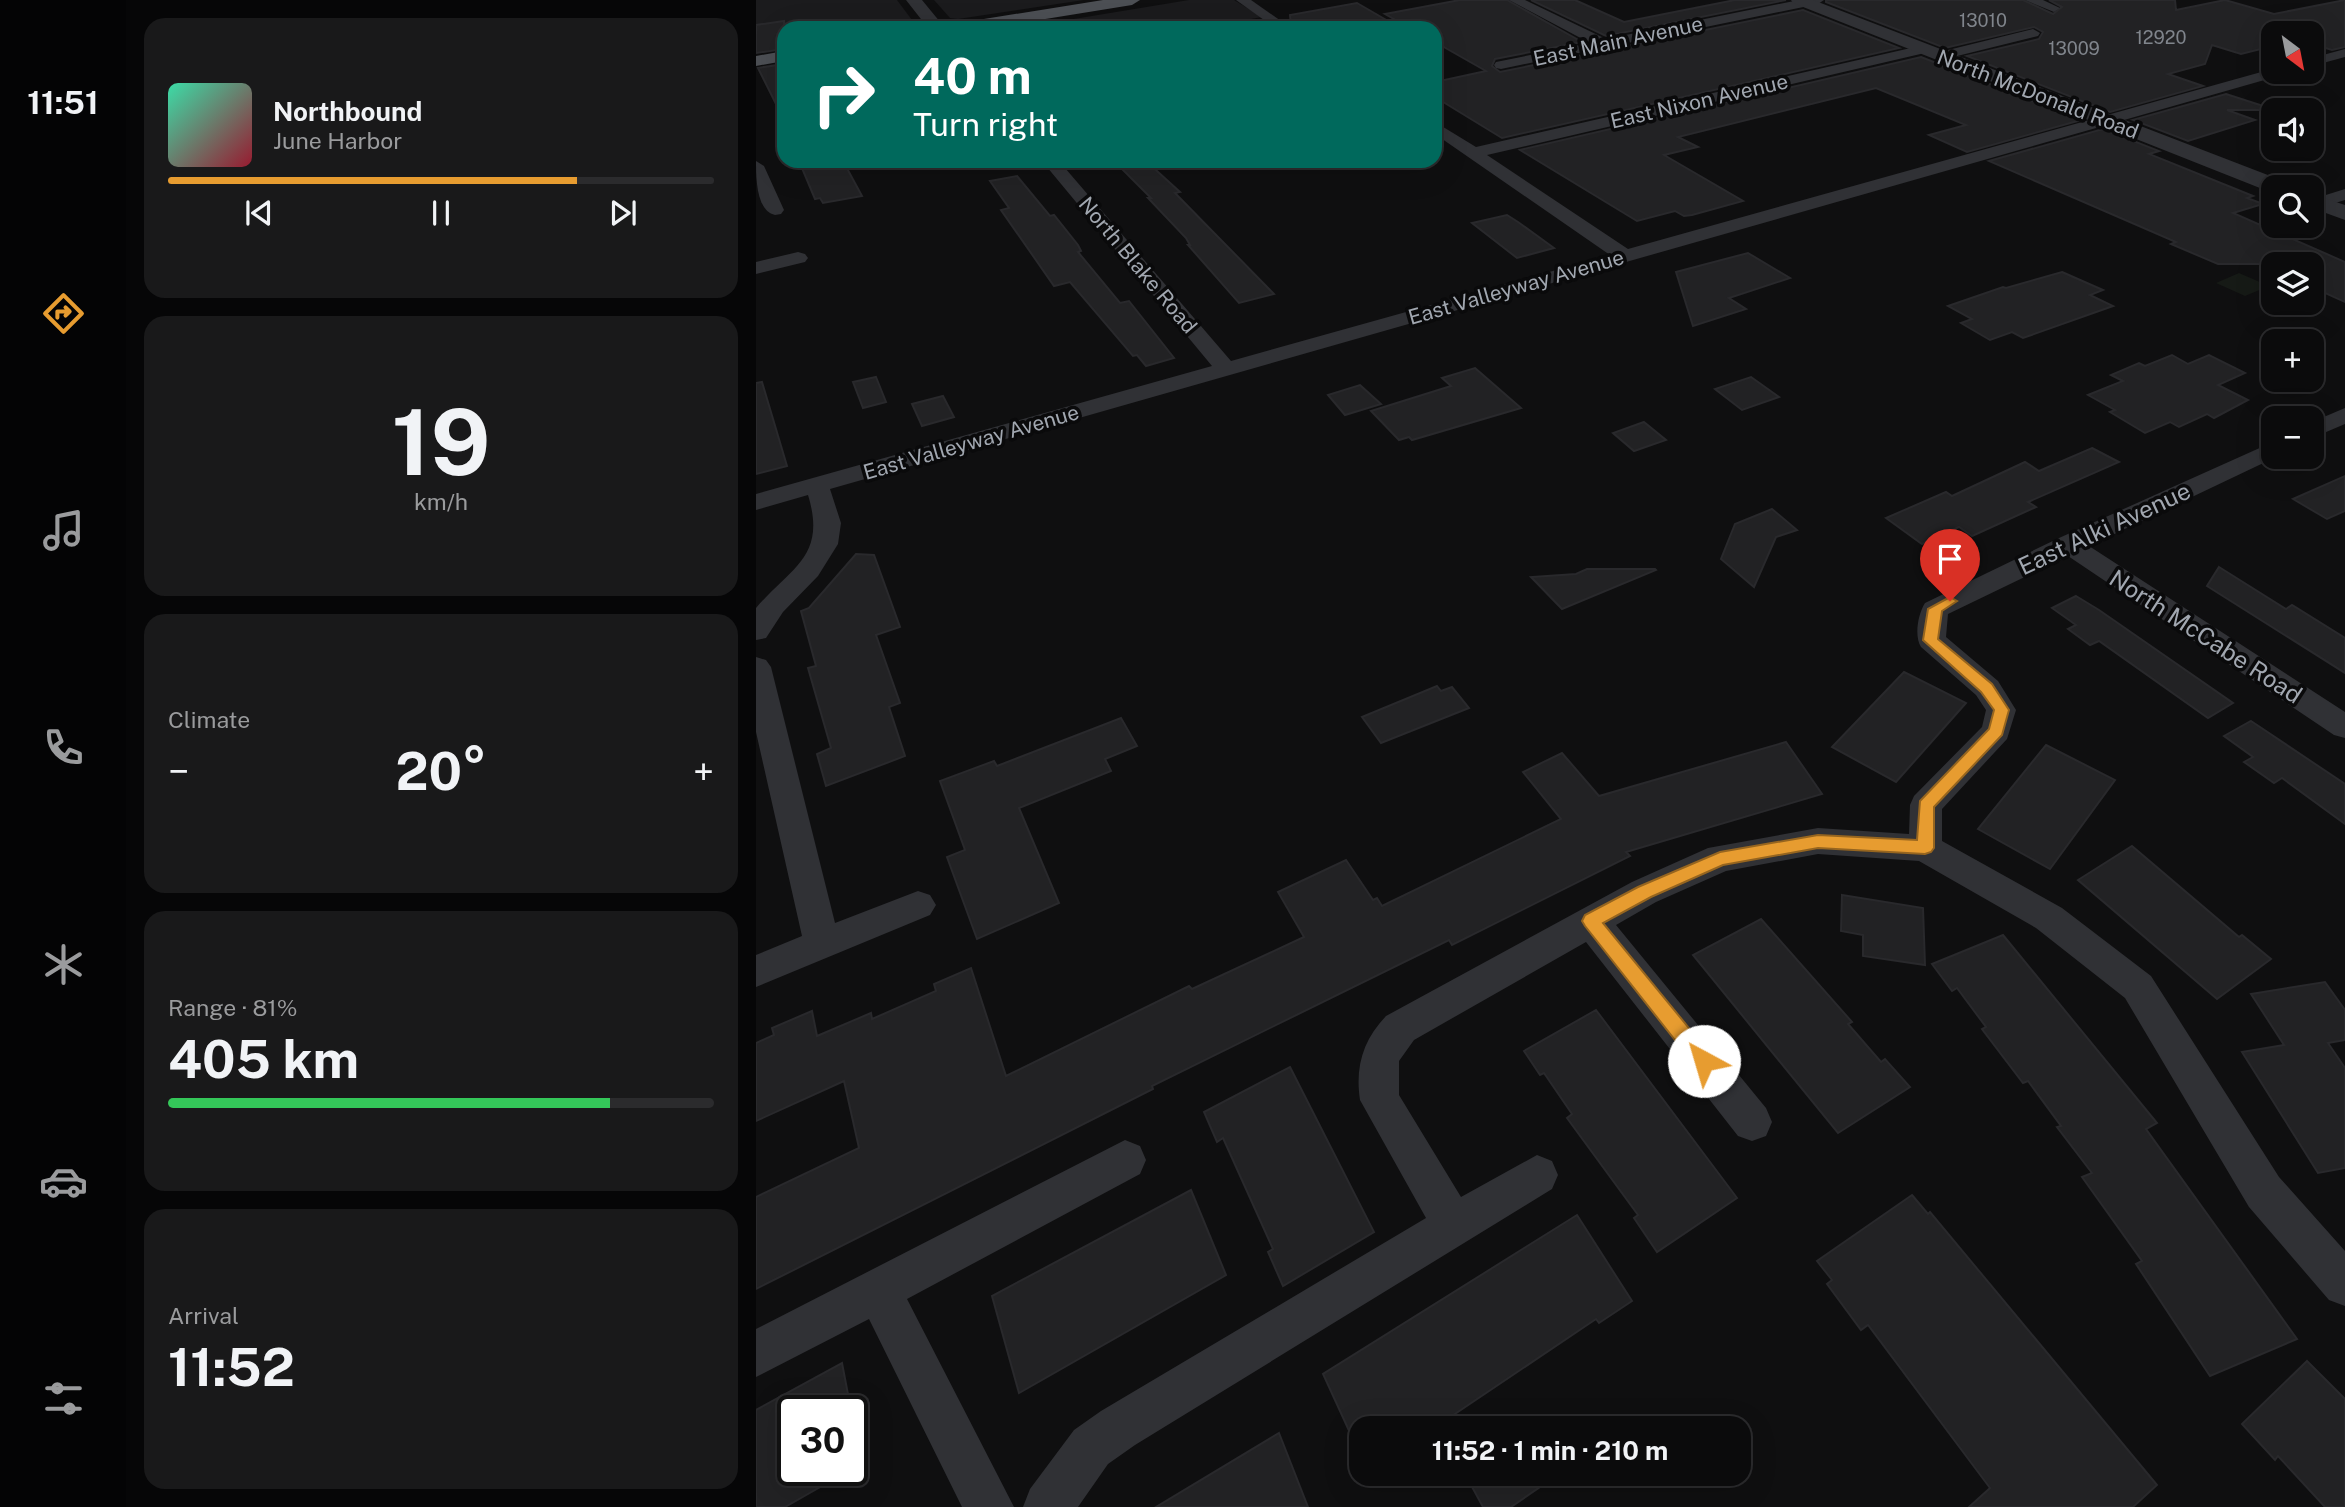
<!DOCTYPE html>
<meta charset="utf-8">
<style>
body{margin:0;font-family:"Public Sans",sans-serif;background:#19191a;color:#f1f3f6;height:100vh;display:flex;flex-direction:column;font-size:26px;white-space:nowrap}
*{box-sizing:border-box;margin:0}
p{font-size:23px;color:#9a9b9d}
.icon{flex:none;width:38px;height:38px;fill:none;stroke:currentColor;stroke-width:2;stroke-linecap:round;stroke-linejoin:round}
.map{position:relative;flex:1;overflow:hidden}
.drawer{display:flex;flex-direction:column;gap:18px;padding:18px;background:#060607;width:630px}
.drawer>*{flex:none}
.top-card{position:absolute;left:21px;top:21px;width:665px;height:147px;border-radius:21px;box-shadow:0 7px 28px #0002,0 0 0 2px #2b2b2d;background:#00695c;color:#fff;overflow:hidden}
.needle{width:46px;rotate:148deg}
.fabs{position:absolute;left:1505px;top:21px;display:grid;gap:14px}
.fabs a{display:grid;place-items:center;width:63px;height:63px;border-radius:14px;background:#0b0b0c;box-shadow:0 7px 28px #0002,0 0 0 2px #2b2b2d;font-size:35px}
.speed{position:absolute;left:21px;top:1395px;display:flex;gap:14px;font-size:35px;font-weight:700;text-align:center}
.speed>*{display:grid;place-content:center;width:91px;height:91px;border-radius:50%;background:#0b0b0c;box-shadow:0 7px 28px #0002,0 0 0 2px #2b2b2d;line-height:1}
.speed .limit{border:4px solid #111;border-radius:10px;background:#fff;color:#111}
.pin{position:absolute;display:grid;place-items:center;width:60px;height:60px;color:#fff;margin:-72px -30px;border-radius:50% 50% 50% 0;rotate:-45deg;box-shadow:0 0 7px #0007}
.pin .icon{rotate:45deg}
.me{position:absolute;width:77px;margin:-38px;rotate:321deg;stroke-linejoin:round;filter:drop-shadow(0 0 5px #0008)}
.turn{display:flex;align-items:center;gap:24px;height:147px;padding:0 21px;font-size:32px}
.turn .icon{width:91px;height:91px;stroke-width:2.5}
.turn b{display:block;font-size:49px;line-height:60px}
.big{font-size:52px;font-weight:700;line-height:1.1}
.drawer .card{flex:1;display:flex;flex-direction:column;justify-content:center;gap:10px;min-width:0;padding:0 24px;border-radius:21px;background:#19191a}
.drawer .dial{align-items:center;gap:0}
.dial b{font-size:91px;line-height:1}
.song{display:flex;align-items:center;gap:21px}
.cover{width:84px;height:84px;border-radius:10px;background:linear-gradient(135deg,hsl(160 70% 55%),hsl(350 70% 35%))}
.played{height:7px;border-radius:4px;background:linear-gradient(90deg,#e79c30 75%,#2b2b2d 75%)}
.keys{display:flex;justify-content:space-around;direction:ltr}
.heat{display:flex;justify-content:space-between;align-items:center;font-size:38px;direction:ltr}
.charge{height:10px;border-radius:5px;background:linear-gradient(90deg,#34c759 81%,#2b2b2d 0)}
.trip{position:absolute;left:593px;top:1416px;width:402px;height:70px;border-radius:21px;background:#0b0b0c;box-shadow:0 7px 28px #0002,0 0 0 2px #2b2b2d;font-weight:700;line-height:70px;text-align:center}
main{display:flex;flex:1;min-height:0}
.dock{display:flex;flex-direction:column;width:126px;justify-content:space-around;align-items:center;background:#040405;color:#9a9b9d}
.dock .icon{width:49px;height:49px}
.dock .selected{color:#e79c30}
.dock b{font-size:32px;color:#f1f3f6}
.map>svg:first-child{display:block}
</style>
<main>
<nav class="dock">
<b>11:51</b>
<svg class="icon selected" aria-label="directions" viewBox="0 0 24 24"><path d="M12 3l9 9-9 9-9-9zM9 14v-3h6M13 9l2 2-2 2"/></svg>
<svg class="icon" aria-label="music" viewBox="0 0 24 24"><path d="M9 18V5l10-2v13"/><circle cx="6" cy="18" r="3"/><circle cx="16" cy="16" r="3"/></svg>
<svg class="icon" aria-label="phone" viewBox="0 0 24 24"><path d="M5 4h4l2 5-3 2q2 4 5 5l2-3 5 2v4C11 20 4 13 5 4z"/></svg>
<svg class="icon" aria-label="climate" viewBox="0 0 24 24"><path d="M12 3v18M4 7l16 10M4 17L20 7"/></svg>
<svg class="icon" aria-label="car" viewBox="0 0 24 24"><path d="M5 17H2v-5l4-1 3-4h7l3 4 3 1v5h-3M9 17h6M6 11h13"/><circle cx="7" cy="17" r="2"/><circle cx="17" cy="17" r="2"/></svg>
<svg class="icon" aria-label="filters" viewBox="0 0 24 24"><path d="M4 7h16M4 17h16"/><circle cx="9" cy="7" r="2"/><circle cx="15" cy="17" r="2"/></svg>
</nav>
<section class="drawer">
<div class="card">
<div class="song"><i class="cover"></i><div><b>Northbound</b><p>June Harbor</p></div></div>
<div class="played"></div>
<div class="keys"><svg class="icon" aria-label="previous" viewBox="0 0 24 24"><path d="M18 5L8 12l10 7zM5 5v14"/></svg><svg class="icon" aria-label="pause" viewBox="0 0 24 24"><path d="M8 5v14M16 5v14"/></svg><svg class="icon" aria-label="next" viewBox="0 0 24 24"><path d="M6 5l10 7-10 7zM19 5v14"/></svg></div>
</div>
<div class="card dial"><b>19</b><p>km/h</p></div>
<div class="card"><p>Climate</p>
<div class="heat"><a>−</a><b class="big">20°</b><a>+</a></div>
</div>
<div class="card"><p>Range · 81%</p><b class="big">405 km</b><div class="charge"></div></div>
<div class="card"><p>Arrival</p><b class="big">11:52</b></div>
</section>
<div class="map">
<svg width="1589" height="1507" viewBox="0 0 1589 1507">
<rect width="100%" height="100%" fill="#0f0f10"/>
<g fill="#1b1b1d">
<polygon points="0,0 141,0 159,24 151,28 28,28 0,52"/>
<polygon points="178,0 328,0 202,19 194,18"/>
<polygon points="433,0 478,0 506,17 444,28 263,28"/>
</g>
<polygon fill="#161a16" points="1483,273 1513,286 1489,296 1460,283"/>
<g fill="#222224" stroke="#29292c" stroke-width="2">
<polygon points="704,0 751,0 826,42 739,59 736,66 744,72 1047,10 1143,48 746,138 679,97 679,82 730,71 679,42 679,28 654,28 629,14"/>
<polygon points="775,0 819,0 868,22 979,0 1030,0 850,36"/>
<polygon points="1070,0 1267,0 1297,14 1306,7 1293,0 1419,0 1420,10 1469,0 1518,14 1589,0 1589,47 1576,50 1556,44 1556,33 1517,33 1517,46 1485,54 1456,45 1449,64 1412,74 1447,86 1354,112 1211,56 1283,39 1287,32 1278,27 1189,48 1070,2"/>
<polygon points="601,3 644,28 538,28 535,25 534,15"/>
<polygon points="28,21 28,49 0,53 0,25"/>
<polygon points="1165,57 1325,120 1211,152 1173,135 1210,125 1120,88 922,137 942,147 908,155 987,201 936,215 928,216 919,211 881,221 764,150"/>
<polygon points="28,64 28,120 2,68"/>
<polygon points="1470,94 1507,106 1506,110 1471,110 1499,120 1432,141 1377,120"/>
<polygon points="1347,129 1403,151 1393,154 1497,196 1491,198 1507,204 1477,213 1589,262 1589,302 1556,287 1556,264 1462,264 1415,244 1420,242 1233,161"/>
<polygon points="43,161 87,161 106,196 67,203 64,198 59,199"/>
<polygon points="358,161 390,161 424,192 419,193 518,294 483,303 432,245 434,245 430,238 392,198 395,198"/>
<polygon points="261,176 294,216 298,215 322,245 325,251 322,252 364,303 373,301 418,358 390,366 381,355 377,356 314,282 298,286 245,210 253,208 234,181"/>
<polygon points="751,215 762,222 798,248 761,258 716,223"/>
<polygon points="992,253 1034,278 973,298 990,309 937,326 920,272"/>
<polygon points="1306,272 1347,290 1334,295 1357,306 1267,338 1256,332 1234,340 1205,323 1216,319 1192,306 1247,287 1250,288"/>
<polygon points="1416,355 1432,364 1453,355 1489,373 1462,385 1492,400 1458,418 1451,414 1423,427 1414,422 1389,433 1354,412 1359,410 1332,395 1367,381 1355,375 1383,363 1389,366"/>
<polygon points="719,368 765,408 656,440 653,437 643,440 615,411 695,386 686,378"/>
<polygon points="120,377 130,402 107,408 97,382"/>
<polygon points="995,377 1023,397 986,410 959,389"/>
<polygon points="6,382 31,466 0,474 0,383"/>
<polygon points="604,385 625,404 589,415 572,395"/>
<polygon points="187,396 198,417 166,426 156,404"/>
<polygon points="888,422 910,440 878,451 857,433"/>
<polygon points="1336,448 1363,462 1272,502 1280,507 1216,536 1203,527 1166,544 1130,518 1190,492 1196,496 1269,462 1283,471"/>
<polygon points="1589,476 1589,511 1571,519 1537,499"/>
<polygon points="1016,509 1041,530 1020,537 998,587 965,559 979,524"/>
<polygon points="100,554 118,555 144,627 120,635 144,703 133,707 149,756 70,786 61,754 75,748 52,668 60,666 45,611 53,608"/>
<polygon points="1463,567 1530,609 1536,605 1589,638 1589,673 1451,586"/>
<polygon points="831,569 899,569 900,570 806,609 775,577 820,574"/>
<polygon points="1320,596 1343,610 1477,703 1452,718 1343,641 1334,645 1312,629 1320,625 1296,608"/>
<polygon points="1148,672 1210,703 1140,782 1076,747"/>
<polygon points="681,686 685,691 696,687 713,708 625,743 606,717"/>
<polygon points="365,718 381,746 349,759 355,771 263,808 303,903 221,939 191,857 209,850 184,781 238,761 241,766"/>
<polygon points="1495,721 1589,784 1589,824 1526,778 1518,783 1488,762 1497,757 1468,736"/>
<polygon points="1030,742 1066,794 870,852 874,856 696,945 693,940 396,1086 397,1089 0,1289 0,1197 103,1148 88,1081 0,1121 0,1043 18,1035 16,1028 56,1011 61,1036 115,1013 116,1019 180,991 178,984 215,968 250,1076 433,986 436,989 548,937 522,892 590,860 617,900 621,898 626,906 805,819 767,772 806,753 843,796"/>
<polygon points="1290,745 1359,780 1294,869 1222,829"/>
<polygon points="1376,846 1483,937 1486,935 1515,959 1461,999 1322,880"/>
<polygon points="1086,895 1167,908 1169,965 1107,956 1107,935 1085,931"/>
<polygon points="1005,919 1096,1022 1092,1024 1125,1062 1129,1059 1154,1087 1082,1133 937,955"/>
<polygon points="1247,935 1401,1123 1390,1129 1541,1339 1454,1376 1380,1264 1386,1261 1326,1177 1336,1173 1301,1127 1305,1126 1272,1081 1267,1083 1226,1029 1230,1027 1201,988 1196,991 1176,964"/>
<polygon points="1569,982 1589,1010 1589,1040 1572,1043 1589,1068 1589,1168 1562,1173 1486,1052 1528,1045 1495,994"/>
<polygon points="840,1010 981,1198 901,1252 878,1218 882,1215 811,1118 816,1114 788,1073 784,1075 768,1051"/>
<polygon points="534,1067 618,1232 527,1286 512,1252 517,1249 467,1138 461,1142 448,1112"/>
<polygon points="435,1190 470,1275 263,1393 236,1296"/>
<polygon points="1156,1195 1172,1214 1174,1212 1401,1485 1377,1507 1213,1507 1234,1488 1112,1325 1105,1330 1071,1284 1076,1280 1061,1261"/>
<polygon points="821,1215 876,1301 843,1323 840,1319 678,1428 606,1428 606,1459 567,1374"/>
<polygon points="1551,1361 1589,1399 1589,1507 1569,1507 1522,1456 1519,1460 1486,1424"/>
<polygon points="86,1363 95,1410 37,1410 37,1470 94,1470 29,1507 0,1507 0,1410"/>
<polygon points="523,1433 552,1507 400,1507"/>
<polygon points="709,1474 803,1474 755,1507 727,1507"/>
</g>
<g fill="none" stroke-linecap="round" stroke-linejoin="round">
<g fill="#303135" fill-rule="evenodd">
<polygon points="480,0 495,0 535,28 519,28"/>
<polygon points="753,0 769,0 850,39 1043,0 1068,0 1062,4 745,69 740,68 738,65 740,62 834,43"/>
<polygon points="1269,0 1287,0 1304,8 1298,12"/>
<polygon points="1277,29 1284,33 1282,36 1185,60 1178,56 1180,53"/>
<path d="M 1168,45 L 1175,49 L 1173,52 L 731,155 L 872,249 L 1516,69 L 1517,72 L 1528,72 L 1526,75 L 74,489 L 85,523 L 82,544 L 62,576 L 27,612 L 10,638 L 0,640 L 0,608 C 35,567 71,557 52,495 L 0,510 L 0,494 L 456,366 L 286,161 L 303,161 L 475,361 L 854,255 L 679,134 L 679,122 L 720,147 Z"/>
<polygon points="1589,49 1589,57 1556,66 1556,58"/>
<path d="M 0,161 L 8,166 L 28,210 L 25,214 L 19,215 C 0,211 0,177 0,161 Z"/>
<polygon points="1589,189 1589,200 1563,208 1556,205 1557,199"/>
<polygon points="42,252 49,254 52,258 49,262 0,274 0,262"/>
<polygon points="1589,408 1589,424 1556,438 1556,422"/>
<path d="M 1517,442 L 1517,457 L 1520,457 L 1333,546 L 1589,712 L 1589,738 L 1578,735 L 1312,556 L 1192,614 L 1190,637 L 1242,681 L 1260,710 L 1251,739 L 1186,809 L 1186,841 L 1306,908 L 1395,976 L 1523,1177 L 1589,1251 L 1589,1306 L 1573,1300 L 1493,1207 L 1369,998 L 1280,928 L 1163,861 L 1062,854 L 970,871 L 900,902 L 860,925 L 1010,1108 L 1016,1122 L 1010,1136 L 996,1141 L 982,1136 L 830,942 L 658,1040 L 643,1061 L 643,1095 L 705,1197 L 781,1155 L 796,1161 L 802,1175 L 796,1189 L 379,1445 L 352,1464 L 322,1507 L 267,1507 L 274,1489 L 318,1430 L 345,1411 L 670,1218 L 604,1100 C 599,1067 607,1040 630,1016 L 876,882 L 952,848 L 1062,828 L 1153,834 L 1154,805 L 1158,796 L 1226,727 L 1230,710 L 1220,695 L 1165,647 C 1158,636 1162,614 1169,603 L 1303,538 Z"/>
<polygon points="0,657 10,660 15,667 79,923 162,891 174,895 180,905 174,915 0,987 0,955 46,936 0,732"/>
<polygon points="369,1140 384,1146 390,1160 384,1174 151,1299 258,1507 206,1507 113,1319 0,1377 0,1329"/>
</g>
<g fill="#303135" fill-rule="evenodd">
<polygon points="150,0 166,0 189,28 172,28"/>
<polygon points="1035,0 1057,0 1530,182 1533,187 1517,187 1517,192 1514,192 1037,3"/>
<polygon points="1556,194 1589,205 1589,220 1556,208"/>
</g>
<g fill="#4c4f54" fill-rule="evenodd">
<polygon points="347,0 384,0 376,5 233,28 195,28 203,23"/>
<polygon points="28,51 28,61 0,66 0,56"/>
</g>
</g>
<polygon fill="#e79c30" stroke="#96651f" stroke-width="2" points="1194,597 1201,601 1186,611 1182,639 1236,684 1253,710 1246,735 1178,807 1178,848 1175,852 1169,854 1062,848 967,865 895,897 847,923 955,1055 958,1061 955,1068 948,1070 941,1068 829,926 826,921 829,915 882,887 964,852 1062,835 1161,840 1164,801 1233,729 1238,710 1225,692 1167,640 1172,609"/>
<g text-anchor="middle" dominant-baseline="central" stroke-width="7" stroke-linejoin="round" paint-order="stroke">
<g font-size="18" fill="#80858c">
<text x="1227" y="20">13010</text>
<text x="1405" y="37">12920</text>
<text x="1318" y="48">13009</text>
</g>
<g font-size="21" fill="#a1a7b0" stroke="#0a0a0b">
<text transform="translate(862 41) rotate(-12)">East Main Avenue</text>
<text transform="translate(1282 94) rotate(21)">North McDonald Road</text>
<text transform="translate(943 101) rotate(-13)">East Nixon Avenue</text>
<text transform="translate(382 265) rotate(50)">North Blake Road</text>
<text transform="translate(760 287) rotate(-16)">East Valleyway Avenue</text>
<text transform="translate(215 442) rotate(-16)">East Valleyway Avenue</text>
</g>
<g font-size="24" fill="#a1a7b0" stroke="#0a0a0b">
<text transform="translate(1348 528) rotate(-25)">East Alki Avenue</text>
<text transform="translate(1450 636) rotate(33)">North McCabe Road</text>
</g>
</g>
</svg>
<div class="fabs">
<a><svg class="needle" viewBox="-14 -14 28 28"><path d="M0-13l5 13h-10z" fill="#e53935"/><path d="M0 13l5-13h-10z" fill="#9a9b9d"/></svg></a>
<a><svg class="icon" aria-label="sound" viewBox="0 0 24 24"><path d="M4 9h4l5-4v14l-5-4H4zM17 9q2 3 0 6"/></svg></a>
<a><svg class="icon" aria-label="search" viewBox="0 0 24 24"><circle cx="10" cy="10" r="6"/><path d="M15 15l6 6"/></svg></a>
<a><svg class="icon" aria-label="layers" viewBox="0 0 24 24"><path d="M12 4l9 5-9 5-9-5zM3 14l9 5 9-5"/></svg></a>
<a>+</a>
<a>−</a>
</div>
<div class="speed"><div class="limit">30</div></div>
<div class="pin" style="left:1194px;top:601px;background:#d93025"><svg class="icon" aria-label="arrive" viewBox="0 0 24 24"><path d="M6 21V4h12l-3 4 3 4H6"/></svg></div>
<svg class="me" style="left:948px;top:1061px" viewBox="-20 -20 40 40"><circle r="19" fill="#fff"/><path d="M0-13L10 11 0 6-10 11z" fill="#e79c30"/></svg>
<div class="trip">11:52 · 1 min · 210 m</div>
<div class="top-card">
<div class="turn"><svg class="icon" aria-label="right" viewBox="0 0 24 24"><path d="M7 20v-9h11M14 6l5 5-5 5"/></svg><div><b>40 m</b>Turn right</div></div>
</div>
</div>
</main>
